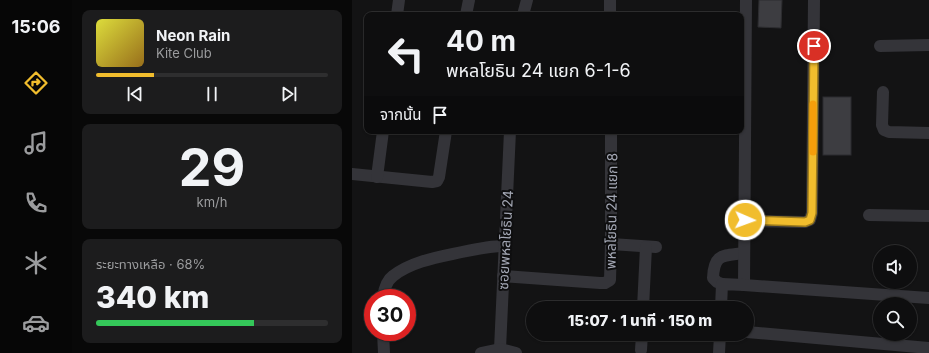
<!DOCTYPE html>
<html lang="th">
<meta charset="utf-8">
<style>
body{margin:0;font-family:Inter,"Noto Sans Thai",sans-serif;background:#1c1c1d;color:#f1f3f6;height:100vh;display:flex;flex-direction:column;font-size:15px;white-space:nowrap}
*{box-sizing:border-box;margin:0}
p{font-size:13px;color:#9b9c9e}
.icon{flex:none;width:22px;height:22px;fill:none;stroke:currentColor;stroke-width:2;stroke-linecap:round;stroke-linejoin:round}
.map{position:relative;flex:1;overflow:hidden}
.panel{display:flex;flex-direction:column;gap:10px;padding:10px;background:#080808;width:280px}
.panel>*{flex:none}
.top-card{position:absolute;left:12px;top:12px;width:380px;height:122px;border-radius:8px;box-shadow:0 1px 3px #0004,0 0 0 1px #2e2e2f;background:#0e0e0f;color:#f1f3f6;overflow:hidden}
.fabs{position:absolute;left:521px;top:245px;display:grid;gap:8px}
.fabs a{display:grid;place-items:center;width:44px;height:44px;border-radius:50%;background:#0e0e0f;box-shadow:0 1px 3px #0004,0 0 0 1px #2e2e2f;font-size:20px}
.speed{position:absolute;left:12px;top:289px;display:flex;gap:8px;font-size:20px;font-weight:700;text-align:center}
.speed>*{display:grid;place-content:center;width:52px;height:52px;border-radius:50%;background:#0e0e0f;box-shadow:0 1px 3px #0004,0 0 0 1px #2e2e2f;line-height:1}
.speed .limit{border:6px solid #d22;background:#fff;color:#111}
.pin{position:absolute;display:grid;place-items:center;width:34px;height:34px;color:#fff;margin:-17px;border:2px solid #fff;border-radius:50%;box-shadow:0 1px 4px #0007}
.me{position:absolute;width:44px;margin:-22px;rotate:92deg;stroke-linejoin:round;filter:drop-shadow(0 0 3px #0008)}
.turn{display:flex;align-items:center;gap:14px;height:84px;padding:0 16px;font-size:18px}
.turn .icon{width:52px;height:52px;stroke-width:2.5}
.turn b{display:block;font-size:28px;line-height:34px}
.then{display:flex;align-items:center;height:38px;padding:0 16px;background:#0003;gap:8px;font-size:15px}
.big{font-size:30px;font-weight:800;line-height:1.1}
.panel .card{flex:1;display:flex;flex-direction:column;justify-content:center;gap:6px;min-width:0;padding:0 14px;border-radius:8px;background:#1c1c1d}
.panel .dial{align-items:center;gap:0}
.dial b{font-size:52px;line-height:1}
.song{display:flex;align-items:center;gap:12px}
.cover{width:48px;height:48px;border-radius:6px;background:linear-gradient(135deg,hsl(60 70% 55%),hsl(40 70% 35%))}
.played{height:4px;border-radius:2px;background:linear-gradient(90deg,#f1bd2d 25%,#2e2e2f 25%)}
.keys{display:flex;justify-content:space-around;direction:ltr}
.charge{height:6px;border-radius:3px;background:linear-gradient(90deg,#34c759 68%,#2e2e2f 0)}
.trip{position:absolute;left:174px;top:301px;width:228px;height:40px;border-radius:20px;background:#0e0e0f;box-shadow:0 1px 3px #0004,0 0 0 1px #2e2e2f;font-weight:800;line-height:40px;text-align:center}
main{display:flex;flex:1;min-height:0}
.menu{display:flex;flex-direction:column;width:72px;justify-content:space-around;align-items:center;background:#060606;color:#9b9c9e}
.menu .icon{width:28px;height:28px}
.menu .active{color:#f1bd2d}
.menu b{font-size:18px;color:#f1f3f6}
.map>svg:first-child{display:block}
</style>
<main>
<nav class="menu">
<b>15:06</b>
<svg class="icon active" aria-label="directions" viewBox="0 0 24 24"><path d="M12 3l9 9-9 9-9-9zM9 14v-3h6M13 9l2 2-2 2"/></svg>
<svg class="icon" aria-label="music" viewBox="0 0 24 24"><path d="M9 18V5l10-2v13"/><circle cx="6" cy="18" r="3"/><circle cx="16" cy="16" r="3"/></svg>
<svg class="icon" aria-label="phone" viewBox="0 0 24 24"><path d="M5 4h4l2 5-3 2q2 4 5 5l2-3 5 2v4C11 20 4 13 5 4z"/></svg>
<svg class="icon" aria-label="climate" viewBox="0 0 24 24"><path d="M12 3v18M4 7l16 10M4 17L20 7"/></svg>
<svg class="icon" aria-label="car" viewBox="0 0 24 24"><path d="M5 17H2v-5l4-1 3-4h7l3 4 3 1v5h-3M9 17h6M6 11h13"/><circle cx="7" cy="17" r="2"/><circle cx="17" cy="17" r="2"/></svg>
</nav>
<section class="panel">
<div class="card">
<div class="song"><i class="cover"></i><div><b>Neon Rain</b><p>Kite Club</p></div></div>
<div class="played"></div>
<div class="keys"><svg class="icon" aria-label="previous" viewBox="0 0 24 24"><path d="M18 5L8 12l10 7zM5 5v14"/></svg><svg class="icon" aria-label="pause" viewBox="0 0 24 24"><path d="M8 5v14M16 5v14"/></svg><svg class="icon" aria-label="next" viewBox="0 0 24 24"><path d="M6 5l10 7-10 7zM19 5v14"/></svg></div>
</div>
<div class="card dial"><b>29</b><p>km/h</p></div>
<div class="card"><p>ระยะทางเหลือ · 68%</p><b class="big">340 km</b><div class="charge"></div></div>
</section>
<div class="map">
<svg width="577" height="353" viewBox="0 0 577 353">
<rect width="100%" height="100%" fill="#131314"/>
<g fill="#3d3d41" stroke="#2d2d30">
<polygon points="407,0 430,0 429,28 406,27"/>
<rect x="471" y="97" width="28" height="58"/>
</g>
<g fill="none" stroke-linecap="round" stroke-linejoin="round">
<g stroke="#343439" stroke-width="12">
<polyline points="258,0 258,15"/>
<polyline points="45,15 47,0"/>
<polyline points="114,15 117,0"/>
<polyline points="171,15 175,0"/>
<polyline points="528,46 577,45"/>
<polyline points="531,92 530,125 532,130 537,132 577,133"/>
<polyline points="0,174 80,182 85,181 87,177 94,131"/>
<polyline points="25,177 31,131"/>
<polyline points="517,215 577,216"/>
<polyline points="393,221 453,222 458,220 460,213 462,0"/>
<polyline points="259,244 304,247"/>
<polyline points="151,276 248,283 253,283 258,280 259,244 259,131"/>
<path d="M 370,284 L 365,282 L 361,278 C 362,253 371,256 392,253"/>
<polyline points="392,285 394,0"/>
<path d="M 31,298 C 32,290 34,281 41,276 C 60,261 87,257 110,252 C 124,249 138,246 152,246"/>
<polyline points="291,308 294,247"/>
<polyline points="369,308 370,284 392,285 577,298"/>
<polyline points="31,332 32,353"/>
<polyline points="395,332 577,348"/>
<polyline points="148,349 158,131"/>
<polyline points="289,350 290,334"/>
<polyline points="129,353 148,349 164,353"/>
<polyline points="367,353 368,334"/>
</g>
</g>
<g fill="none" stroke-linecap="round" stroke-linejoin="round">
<defs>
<polyline id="route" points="393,220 453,222 458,220 460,213 462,46"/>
</defs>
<use href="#route" stroke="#9d7b1d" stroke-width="10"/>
<use href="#route" stroke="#f1bd2d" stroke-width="7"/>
<polyline stroke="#f59e0b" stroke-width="7" points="461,152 461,104"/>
</g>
<g text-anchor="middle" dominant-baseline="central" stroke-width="4" stroke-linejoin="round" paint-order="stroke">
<g font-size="14" fill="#a4a8b5" stroke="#0e0e0f">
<text transform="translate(259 211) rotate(-89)">พหลโยธิน 24 แยก 8</text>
<text transform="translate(153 240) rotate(-87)">ซอยพหลโยธิน 24</text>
</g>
</g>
</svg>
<div class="fabs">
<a><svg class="icon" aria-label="sound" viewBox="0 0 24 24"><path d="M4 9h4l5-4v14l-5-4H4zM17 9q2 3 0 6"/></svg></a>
<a><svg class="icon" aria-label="search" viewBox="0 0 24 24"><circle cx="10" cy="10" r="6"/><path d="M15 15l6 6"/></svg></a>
</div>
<div class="speed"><div class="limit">30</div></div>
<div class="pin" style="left:462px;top:46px;background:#d93025"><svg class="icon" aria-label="arrive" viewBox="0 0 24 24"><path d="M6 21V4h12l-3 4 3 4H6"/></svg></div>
<svg class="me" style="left:393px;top:220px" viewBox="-20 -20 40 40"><circle r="17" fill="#f1bd2d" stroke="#fff" stroke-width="3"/><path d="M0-11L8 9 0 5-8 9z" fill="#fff"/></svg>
<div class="trip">15:07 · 1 นาที · 150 m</div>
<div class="top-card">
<div class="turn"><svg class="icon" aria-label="left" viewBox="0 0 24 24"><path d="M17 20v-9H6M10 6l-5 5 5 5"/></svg><div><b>40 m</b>พหลโยธิน 24 แยก 6-1-6</div></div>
<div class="then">จากนั้น<svg class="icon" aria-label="arrive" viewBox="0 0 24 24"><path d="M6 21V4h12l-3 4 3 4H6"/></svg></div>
</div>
</div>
</main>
